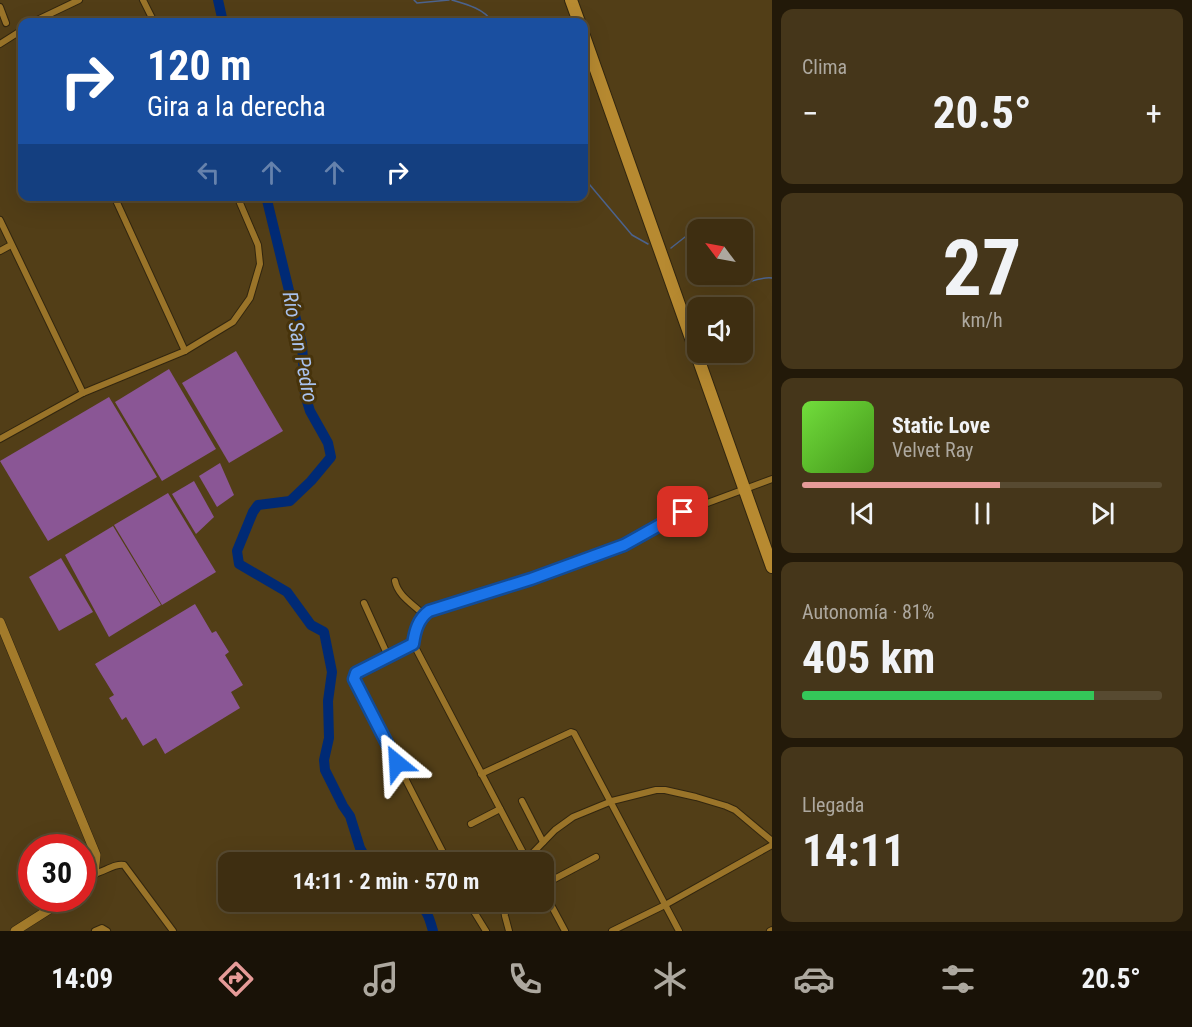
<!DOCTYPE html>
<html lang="es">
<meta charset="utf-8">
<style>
body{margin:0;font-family:"Roboto Condensed",sans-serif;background:#45361a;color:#f1f3f6;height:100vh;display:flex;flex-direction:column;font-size:22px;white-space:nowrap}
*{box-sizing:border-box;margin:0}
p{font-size:20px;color:#ada89f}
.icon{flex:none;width:33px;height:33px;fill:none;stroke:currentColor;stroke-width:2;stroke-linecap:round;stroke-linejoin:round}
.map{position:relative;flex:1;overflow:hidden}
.sheet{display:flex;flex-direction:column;gap:9px;padding:9px;background:#221909;width:420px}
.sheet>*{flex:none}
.top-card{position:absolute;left:18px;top:18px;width:570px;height:183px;border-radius:12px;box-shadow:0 6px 24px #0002,0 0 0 2px #574a31;background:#1a4fa0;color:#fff;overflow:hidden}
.needle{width:39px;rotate:302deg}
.buttons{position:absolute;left:687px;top:219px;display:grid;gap:12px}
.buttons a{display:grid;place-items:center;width:66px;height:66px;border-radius:12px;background:#3e2e11;box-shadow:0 6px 24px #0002,0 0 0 2px #574a31;font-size:30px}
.speed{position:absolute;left:18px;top:834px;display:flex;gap:12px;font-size:30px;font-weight:700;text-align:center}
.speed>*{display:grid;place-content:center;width:78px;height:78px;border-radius:50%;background:#3e2e11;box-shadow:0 6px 24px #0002,0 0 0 2px #574a31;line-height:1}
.speed .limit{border:9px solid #d22;background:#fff;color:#111}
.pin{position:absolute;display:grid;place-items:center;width:51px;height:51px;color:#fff;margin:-26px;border-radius:12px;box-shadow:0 3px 9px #0006}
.me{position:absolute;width:66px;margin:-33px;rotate:333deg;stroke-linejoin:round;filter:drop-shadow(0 0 4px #0008)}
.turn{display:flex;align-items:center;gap:21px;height:126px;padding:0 30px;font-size:27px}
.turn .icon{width:78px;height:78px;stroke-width:2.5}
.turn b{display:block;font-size:42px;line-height:51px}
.lanes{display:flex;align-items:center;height:57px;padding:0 30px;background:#0003;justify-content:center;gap:30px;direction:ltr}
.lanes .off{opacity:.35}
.big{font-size:45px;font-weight:700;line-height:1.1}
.sheet .card{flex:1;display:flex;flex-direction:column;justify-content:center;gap:9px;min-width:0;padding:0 21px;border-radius:12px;background:#45361a}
.sheet .dial{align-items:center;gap:0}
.dial b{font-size:78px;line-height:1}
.song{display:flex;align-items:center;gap:18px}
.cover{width:72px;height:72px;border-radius:9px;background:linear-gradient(135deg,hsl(100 70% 55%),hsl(100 70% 35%))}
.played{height:6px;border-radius:3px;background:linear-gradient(90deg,#e69b98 55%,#574a31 55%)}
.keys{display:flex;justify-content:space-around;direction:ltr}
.heat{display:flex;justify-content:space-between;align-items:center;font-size:33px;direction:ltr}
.charge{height:9px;border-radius:4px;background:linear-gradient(90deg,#34c759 81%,#574a31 0)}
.trip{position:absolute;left:218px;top:852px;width:336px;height:60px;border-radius:12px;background:#3e2e11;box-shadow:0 6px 24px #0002,0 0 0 2px #574a31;font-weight:700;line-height:60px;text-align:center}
.menu{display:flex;height:96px;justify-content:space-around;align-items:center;background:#191207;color:#ada89f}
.menu .icon{width:42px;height:42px}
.menu .on{color:#e69b98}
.menu b{font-size:27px;color:#f1f3f6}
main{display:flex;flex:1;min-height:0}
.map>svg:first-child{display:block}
</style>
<main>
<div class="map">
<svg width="772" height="931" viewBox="0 0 772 931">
<rect width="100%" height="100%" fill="#523e17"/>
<g fill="#8a5695">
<polygon points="236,351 283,431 229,463 182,383"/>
<polygon points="169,369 216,449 162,481 115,402"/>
<polygon points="109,397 157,477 48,541 0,461"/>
<polygon points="220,463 234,495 217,507 199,476"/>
<polygon points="194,481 214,517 196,534 172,494"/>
<polygon points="168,493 216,572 162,605 114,525"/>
<polygon points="113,526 161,605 109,637 65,555"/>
<polygon points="61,558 93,612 59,631 29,577"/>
<polygon points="195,604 212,633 216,631 229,652 225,655 243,685 231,692 240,708 165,754 156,738 143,746 126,717 122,720 109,698 114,695 95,664"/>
</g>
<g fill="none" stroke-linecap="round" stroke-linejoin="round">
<g stroke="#4c638d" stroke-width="1.5">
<polyline points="414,0 417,3 449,0"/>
<path d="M 452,0 C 466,4 485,9 492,22"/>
<polyline points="584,178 632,235 648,244"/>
<polyline points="671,248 685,237 698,237"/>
<path d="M 719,274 L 729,286 C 744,286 758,276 772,278"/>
</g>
<g stroke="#002a75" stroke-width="10">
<polyline points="218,0 223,22"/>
<polyline points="266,196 302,344 305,395 310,411 328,443 331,457 311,481 290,501 258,505 253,512 237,551 239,564 287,592 311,625 324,632 332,672 328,701 329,738 324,760 325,770 343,806 350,816 360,848 368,862"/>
<path d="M 414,902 C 427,908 429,917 433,931"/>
</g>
<defs>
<g id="street">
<polyline points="143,0 154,22"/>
<polyline points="0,7 6,23"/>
<polyline points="33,22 79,0"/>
<polyline points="0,44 22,30"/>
<polyline points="114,196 185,351"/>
<polyline points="0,220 83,393"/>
<polyline points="0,251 11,245"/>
<polyline points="0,439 83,393 185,351 233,322 250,298 260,264 258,245 237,196"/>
<path d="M 395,581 C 398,596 413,604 424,615"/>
<polyline points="364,603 388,656"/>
<polyline points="413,643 356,673 354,679 448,862"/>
<polyline points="481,774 571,732 574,733 679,931"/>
<polyline points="522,801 543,842"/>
<polyline points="471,824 500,809"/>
<polyline points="524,862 555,830 573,817 612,801 656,790 665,790 696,797 726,806 735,810 772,841"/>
<path d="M 528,862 L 413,643 C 415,631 418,619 429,611 L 531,579 L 624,545 L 683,512 L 772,479"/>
<path d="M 94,874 C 104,872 115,863 124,865 L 173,931"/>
<polyline points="543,885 596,857"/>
<polyline points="543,890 565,931"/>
<polyline points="468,902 486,931"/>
<polyline points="503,902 505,916 509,931"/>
<polyline points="95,931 102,928 107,931"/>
<polyline points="612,931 665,905 772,845"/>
<polyline points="770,931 772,930"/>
</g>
<g id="secondary">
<polyline points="0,622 96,855 94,874 82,888"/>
<polyline points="15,931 67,898"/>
</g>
<g id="highway">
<polyline points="571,0 579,22"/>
<polyline points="584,36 772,567"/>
</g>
</defs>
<use href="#street" stroke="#32260f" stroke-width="8"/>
<use href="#secondary" stroke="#32260f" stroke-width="10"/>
<use href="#highway" stroke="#32260f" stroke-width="14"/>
<use href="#street" stroke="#9a7429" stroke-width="6"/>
<use href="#secondary" stroke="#a37b2b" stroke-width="9"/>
<use href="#highway" stroke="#b78a31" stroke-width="12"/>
</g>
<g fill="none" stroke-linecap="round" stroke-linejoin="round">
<defs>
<path id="route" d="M 397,763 L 354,679 L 356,673 L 413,644 C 415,631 418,619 429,611 L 531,579 L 624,545 L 683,512"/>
</defs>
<use href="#route" stroke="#114b97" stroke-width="15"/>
<use href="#route" stroke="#1a73e8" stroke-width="10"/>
</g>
<g text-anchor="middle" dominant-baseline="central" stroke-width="6" stroke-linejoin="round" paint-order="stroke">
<g font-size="21" font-style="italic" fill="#a9c2ed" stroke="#47330b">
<text transform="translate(300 347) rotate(79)">Río San Pedro</text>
</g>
</g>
</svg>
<div class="buttons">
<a><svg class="needle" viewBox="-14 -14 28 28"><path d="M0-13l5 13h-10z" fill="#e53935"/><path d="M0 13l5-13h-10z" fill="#ada89f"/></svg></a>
<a><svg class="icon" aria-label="sound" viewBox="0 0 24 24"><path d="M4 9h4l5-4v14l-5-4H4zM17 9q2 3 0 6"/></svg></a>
</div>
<div class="speed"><div class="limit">30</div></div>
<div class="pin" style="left:683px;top:512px;background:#d93025"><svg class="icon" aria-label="arrive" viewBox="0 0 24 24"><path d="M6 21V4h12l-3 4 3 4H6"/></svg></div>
<svg class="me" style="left:397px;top:763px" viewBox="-20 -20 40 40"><path d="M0-17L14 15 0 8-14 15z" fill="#1a73e8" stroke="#fff" stroke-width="4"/></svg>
<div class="trip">14:11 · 2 min · 570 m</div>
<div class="top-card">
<div class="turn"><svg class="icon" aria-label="right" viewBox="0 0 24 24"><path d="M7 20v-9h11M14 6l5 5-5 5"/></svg><div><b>120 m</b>Gira a la derecha</div></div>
<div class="lanes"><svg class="icon off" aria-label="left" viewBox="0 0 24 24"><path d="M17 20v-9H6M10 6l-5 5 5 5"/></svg><svg class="icon off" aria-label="ahead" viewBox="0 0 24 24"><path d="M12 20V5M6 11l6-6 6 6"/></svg><svg class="icon off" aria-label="ahead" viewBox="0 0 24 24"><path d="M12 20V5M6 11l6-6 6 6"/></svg><svg class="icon" aria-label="right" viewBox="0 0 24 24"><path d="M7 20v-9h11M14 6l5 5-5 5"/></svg></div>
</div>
</div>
<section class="sheet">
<div class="card"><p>Clima</p>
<div class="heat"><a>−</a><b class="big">20.5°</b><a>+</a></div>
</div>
<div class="card dial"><b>27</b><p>km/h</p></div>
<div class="card">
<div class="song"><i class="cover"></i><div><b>Static Love</b><p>Velvet Ray</p></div></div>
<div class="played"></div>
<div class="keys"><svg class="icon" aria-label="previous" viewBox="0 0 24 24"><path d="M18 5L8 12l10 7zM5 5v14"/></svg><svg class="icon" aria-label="pause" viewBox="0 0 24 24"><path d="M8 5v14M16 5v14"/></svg><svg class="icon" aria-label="next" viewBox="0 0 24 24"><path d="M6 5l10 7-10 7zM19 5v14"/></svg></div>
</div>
<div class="card"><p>Autonomía · 81%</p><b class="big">405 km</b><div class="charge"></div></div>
<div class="card"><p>Llegada</p><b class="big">14:11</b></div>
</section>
</main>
<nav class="menu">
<b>14:09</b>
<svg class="icon on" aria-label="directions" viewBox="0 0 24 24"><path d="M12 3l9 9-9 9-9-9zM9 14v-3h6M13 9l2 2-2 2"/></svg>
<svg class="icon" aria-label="music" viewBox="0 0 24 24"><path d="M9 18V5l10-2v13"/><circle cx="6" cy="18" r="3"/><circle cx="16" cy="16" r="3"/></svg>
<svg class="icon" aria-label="phone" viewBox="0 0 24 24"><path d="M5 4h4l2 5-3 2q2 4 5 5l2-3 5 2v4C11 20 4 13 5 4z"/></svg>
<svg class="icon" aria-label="climate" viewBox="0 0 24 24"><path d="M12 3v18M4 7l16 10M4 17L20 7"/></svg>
<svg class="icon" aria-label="car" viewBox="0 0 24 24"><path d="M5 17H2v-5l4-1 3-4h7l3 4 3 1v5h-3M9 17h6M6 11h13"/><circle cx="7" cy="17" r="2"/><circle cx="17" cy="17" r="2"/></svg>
<svg class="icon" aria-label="filters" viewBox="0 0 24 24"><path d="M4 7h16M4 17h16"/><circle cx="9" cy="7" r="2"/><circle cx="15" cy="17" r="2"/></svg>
<b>20.5°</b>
</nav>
